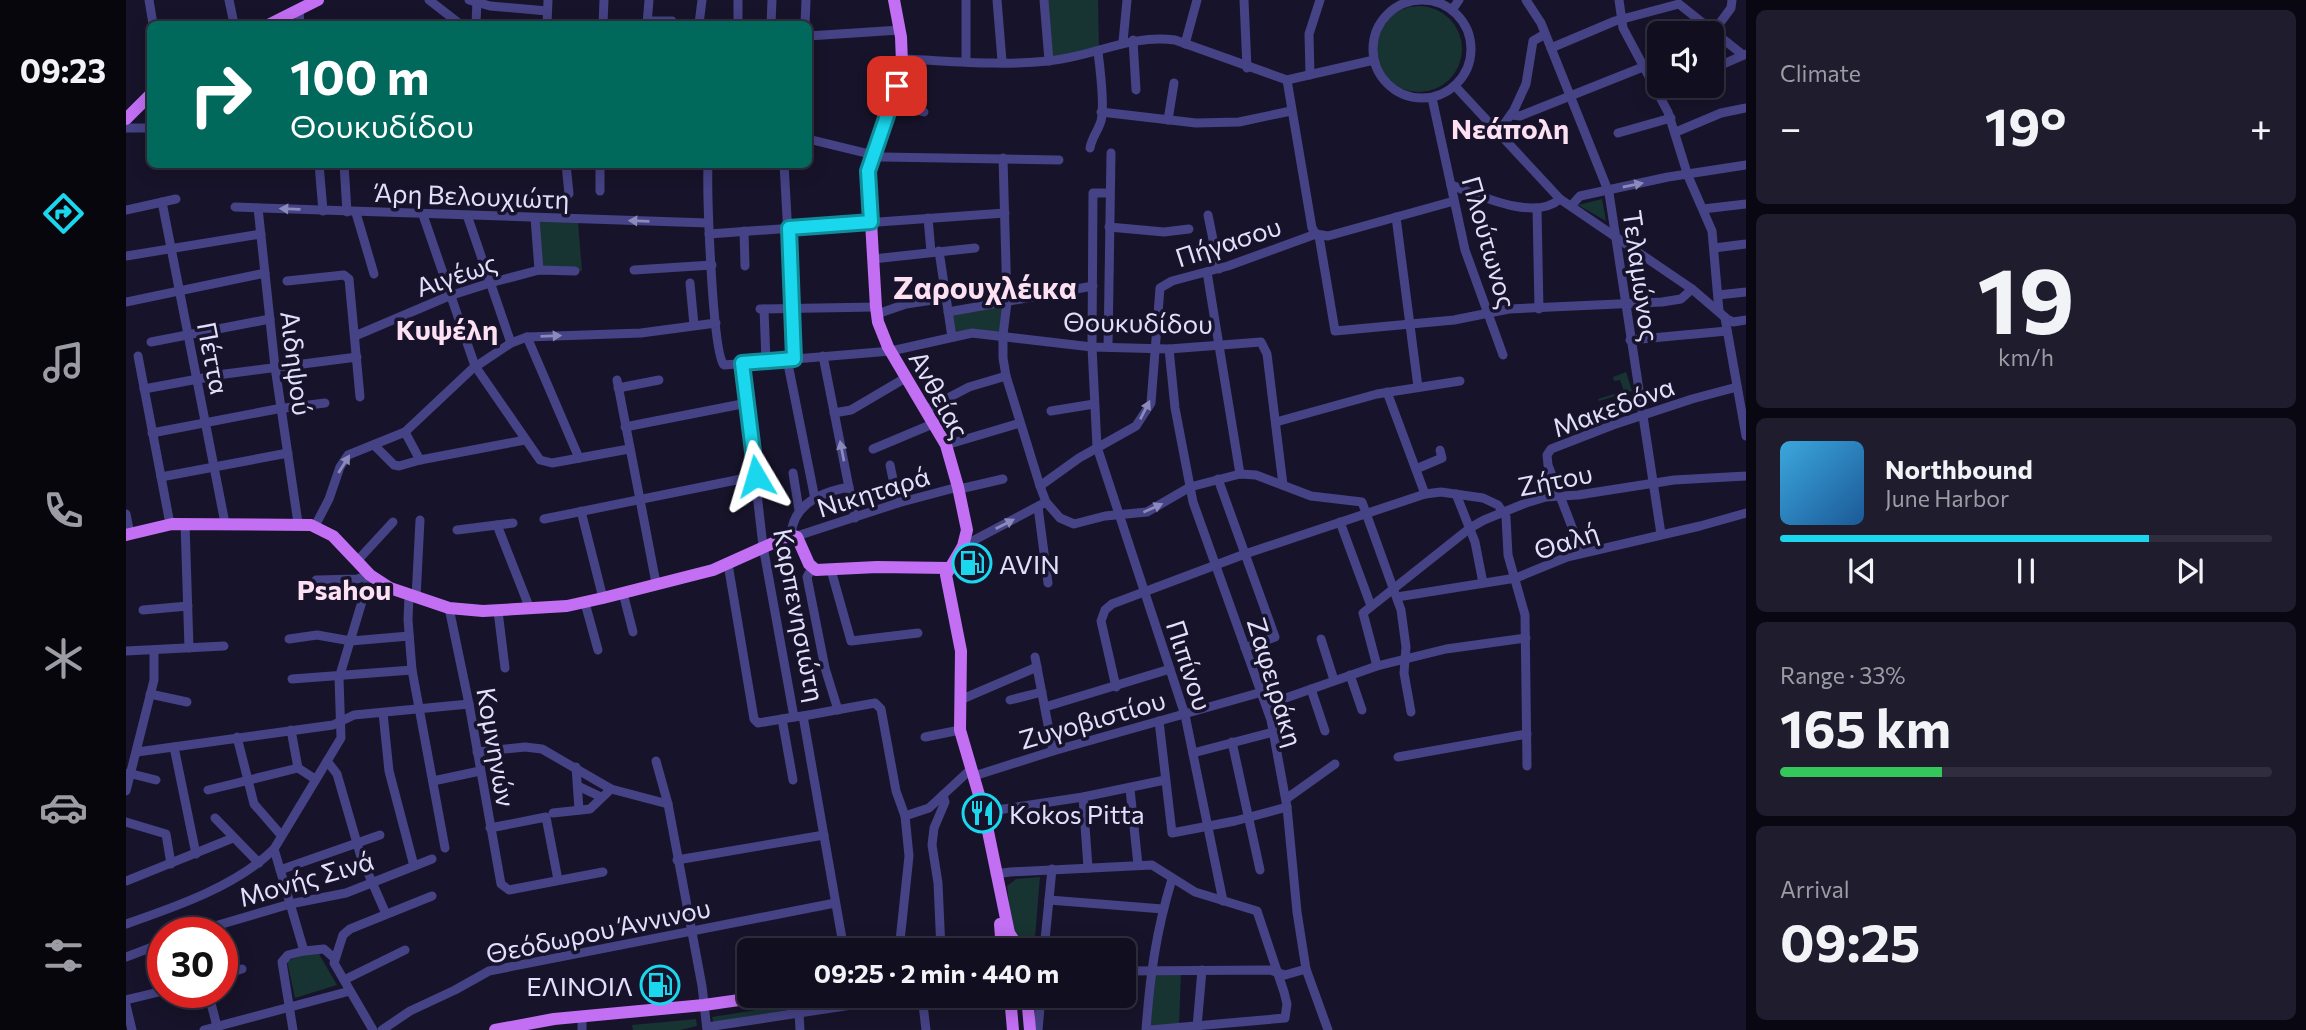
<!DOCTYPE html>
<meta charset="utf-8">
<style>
body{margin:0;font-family:Commissioner,sans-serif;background:#1e1c2d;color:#f1f3f6;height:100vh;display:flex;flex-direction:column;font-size:26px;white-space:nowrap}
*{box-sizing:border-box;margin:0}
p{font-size:23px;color:#9c9ca5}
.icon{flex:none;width:38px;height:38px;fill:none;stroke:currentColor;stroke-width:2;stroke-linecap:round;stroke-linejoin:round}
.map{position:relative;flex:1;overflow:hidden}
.details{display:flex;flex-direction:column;gap:10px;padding:10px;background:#090812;width:560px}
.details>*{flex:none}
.hud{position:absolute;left:21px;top:21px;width:665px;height:147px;border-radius:10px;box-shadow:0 4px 18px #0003,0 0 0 2px #302e3e;background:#00695c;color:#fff;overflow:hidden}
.controls{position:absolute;left:1521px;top:21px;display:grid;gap:14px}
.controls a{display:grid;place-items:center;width:77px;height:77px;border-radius:10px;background:#110e20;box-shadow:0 4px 18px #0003,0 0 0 2px #302e3e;font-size:35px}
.speed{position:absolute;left:21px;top:917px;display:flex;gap:14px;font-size:35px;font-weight:700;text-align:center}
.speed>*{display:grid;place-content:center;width:91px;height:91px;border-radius:50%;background:#110e20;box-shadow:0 4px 18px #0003,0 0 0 2px #302e3e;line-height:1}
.speed .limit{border:10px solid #d22;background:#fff;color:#111}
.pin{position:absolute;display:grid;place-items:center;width:60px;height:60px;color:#fff;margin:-30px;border-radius:14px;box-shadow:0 4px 10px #0006}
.me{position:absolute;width:77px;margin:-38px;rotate:353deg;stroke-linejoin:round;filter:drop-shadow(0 0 5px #0008)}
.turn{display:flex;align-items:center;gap:24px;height:147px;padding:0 28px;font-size:32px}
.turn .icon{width:91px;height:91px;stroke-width:2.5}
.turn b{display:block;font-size:49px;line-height:60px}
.big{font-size:52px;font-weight:700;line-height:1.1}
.details .widget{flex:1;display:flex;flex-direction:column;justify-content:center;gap:10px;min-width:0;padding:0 24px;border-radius:10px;background:#1e1c2d}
.details .dial{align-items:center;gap:0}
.dial b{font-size:91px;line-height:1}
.song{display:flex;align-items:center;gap:21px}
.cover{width:84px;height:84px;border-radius:10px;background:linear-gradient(135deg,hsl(200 70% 55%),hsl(210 70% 35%))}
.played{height:7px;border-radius:4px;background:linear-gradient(90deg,#1ad7ed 75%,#302e3e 75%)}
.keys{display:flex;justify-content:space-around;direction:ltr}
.heat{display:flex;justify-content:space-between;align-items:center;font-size:38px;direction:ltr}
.charge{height:10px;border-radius:5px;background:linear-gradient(90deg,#34c759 33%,#302e3e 0)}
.trip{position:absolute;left:611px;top:938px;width:399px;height:70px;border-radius:10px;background:#110e20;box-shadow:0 4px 18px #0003,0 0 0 2px #302e3e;font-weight:700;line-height:70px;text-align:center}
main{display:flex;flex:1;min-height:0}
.tab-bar{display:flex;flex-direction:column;width:126px;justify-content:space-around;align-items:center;background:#07060d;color:#9c9ca5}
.tab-bar .icon{width:49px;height:49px}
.tab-bar .on{color:#1ad7ed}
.tab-bar b{font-size:32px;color:#f1f3f6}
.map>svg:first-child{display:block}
</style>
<main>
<nav class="tab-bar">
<b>09:23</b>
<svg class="icon on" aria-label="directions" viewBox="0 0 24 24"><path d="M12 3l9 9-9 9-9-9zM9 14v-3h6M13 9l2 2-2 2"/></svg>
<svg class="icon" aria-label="music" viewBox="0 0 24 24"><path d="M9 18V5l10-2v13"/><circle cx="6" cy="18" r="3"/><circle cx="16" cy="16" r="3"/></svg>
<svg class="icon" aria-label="phone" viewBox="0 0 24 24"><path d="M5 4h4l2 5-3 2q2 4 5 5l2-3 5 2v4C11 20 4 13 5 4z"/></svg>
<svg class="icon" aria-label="climate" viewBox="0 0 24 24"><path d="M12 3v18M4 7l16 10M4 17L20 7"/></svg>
<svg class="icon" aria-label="car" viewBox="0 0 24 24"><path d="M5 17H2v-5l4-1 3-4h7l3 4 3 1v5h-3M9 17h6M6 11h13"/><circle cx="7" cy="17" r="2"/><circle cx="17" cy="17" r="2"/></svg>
<svg class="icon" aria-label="filters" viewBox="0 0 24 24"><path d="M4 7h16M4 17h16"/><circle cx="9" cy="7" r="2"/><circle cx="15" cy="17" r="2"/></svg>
</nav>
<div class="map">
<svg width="1620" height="1030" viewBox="0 0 1620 1030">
<rect width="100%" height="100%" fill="#17132a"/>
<g fill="#173332">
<polygon points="921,0 972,0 973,48 928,58 925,55"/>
<circle cx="1293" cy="49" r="43"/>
<polygon points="1476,199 1480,221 1452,205"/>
<polygon points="411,220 452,222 456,271 415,268"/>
<polygon points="881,302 877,335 826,337 822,312"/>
<polygon points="1500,372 1506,391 1473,401 1472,399 1498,391 1494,380 1488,381 1487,377"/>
<path d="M 914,877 L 908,950 L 906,950 C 880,934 885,914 881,886 L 890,879 Z"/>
<polygon points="193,954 211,985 169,998 161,961 178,955"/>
<polygon points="1024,971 1055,971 1053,1028 1020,1030"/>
<polygon points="723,996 759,996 680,1007 679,1002"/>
<polygon points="920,996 950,996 949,1004 919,1002"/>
<polygon points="667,1004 667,1009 587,1022 586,1017"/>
<polygon points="570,1019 571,1026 554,1030 507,1030 506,1025"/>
</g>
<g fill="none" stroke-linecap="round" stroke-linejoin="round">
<g stroke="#454285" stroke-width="9">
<polyline points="23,0 27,24"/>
<polyline points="103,0 108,24"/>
<polyline points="303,0 334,24"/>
<polyline points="343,0 364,6 421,11"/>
<polyline points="871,0 876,61"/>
<polyline points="918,0 923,61"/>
<polyline points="1118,0 1121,68"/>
<polyline points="1400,0 1415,23 1483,193 1535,534"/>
<polyline points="1493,0 1497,28 1542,112 1562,176 1586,231 1593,311"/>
<circle cx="1296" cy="49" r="49"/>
<polyline points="173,10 174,24"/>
<polyline points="1326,10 1333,0"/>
<polyline points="522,21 546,21"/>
<polyline points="350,24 351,0"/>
<polyline points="421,24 422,0"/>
<polyline points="477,24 478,0"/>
<polyline points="521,24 523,0"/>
<polyline points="573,24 576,0"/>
<polyline points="612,24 612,0"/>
<polyline points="645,24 646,0"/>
<polyline points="679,24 680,0"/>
<polyline points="1588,31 1605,8 1606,0"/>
<polyline points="682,36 774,30"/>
<polyline points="1007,40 1010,90"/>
<polyline points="997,42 1001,0"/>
<polyline points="1059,44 1071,0"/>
<polyline points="1425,48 1489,21 1553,4 1617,55"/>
<path d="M 777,59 C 825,61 875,66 922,61 C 967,57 1003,34 1049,40 L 1161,80 L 1248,60"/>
<polyline points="840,61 840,0"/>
<polyline points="1586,69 1620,54"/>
<polyline points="1184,75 1183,34 1194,0"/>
<polyline points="1161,80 1186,228 1190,234"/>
<polyline points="1329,86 1434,199 1566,289 1601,319 1607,322 1620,320"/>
<polyline points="1532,94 1550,86"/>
<polyline points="1306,98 1339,250 1377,355"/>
<polyline points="765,104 798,112"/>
<polyline points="975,112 1070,123 1113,122 1165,111"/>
<polyline points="1385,115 1394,116 1517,67"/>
<polyline points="1042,120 1048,83"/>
<polyline points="0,128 24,128"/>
<polyline points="1550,132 1595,113 1620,108"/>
<polyline points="1492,133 1545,118"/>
<polyline points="1371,134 1388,110 1400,84 1407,41 1419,34"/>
<polyline points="682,139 756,157 933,160"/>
<path d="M 964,148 C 966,137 972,131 975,121 C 979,106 974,68 972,52"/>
<polyline points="877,158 881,302 877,335 877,358 880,376 914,486 920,502 934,518 948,524 979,516 1021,512 1064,487 1114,474 1130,475 1185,496 1236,502 1275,610 1280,647 1278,673 1285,712"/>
<polyline points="193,164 197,211"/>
<polyline points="218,164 221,212"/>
<polyline points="440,164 443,194"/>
<path d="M 582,164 C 581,192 586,352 598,365 L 765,351 L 846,333 L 966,347 L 1043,349 L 1135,342 L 1141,354 L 1157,485"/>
<polyline points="658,164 669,359"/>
<path d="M 1325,185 C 1353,195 1408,222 1434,199"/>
<polyline points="474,191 474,164"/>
<polyline points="983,193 967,193 966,347 971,447 1059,715 1097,901"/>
<polyline points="36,202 99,523"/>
<polyline points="1445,206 1454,196 1542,177 1620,165"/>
<polyline points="109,207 582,223"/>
<polyline points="132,208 149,367 172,523"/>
<polyline points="1411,208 1413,309"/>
<polyline points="1577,209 1620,204"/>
<polyline points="0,210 50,199"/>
<polyline points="230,213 248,274"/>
<polyline points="297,215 349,366 414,460 426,463 503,449"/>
<polyline points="341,215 385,343"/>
<polyline points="1082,215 1093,269"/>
<polyline points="1270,217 1292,387"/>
<polyline points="409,218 413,270"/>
<polyline points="802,218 805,252"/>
<polyline points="983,227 1038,232 1063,229"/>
<polyline points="618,231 619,266"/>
<polyline points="583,234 879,213"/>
<polyline points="1190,234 1202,236 1328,201"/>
<polyline points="1193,236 1209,331 1328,320 1383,309 1536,302 1555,299 1566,289"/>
<polyline points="1588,248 1620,244"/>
<polyline points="813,251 826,337"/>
<polyline points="0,256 135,234"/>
<polyline points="747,259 849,248"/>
<polyline points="508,270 586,265"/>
<polyline points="1081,272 1114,474"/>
<polyline points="161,281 218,275 223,279 234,397"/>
<polyline points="564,283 568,325"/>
<polyline points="1592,295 1620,292"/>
<polyline points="0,302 139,273"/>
<polyline points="634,309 750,307"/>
<polyline points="638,309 640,361"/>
<polyline points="822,312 967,286"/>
<polyline points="751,314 780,304 820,298"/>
<polyline points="1599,318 1620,436"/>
<polyline points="229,336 323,296 364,283 413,270 449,271"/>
<polyline points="401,337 453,458"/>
<polyline points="1504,340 1601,331"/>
<polyline points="25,342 144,319"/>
<polyline points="982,347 985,153"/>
<polyline points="1043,349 1049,408 1067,502 1145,720 1161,807 1171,912 1180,969 1202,1030"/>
<polyline points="12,356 44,524"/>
<polyline points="697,356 729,518"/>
<polyline points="661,359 689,499"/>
<polyline points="616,363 637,546 668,717 677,716 718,950"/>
<polyline points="491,380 530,583"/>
<polyline points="492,388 533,380"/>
<polyline points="18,389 99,374 231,357"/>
<polyline points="1261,392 1299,494"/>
<polyline points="801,409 843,387 880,376"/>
<polyline points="925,411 968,404"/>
<polyline points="708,413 725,410 781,377"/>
<polyline points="1150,422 1251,394 1334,381"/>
<polyline points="499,427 621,403"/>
<polyline points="279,432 294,460"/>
<polyline points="26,433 151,409 199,403"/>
<polyline points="248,445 268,465 273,466 294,460 399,440"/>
<polyline points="820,445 894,423"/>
<polyline points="747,449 809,423"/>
<polyline points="764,465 772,503"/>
<polyline points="1290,469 1316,458 1314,450"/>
<polyline points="667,473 673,510"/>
<polyline points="35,477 162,453"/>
<polyline points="1092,479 1149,637 1119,648"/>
<polyline points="914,486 953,458 1010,426 1025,403 1034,288 1046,281 1102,266 1190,234"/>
<polyline points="1330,494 1349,542 1357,583"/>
<polyline points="912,507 922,583"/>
<polyline points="455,511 477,598"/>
<polyline points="0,514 4,534"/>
<polyline points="418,519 630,476"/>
<polyline points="1214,522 1245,606"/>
<polyline points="59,523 63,648"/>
<polyline points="371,525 404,609"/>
<polyline points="189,526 203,499 214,467 222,455 279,432 346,369 385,343 401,337 515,333 590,323"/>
<polyline points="331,530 387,523"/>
<path d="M 665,535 C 667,504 696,492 723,487"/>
<polyline points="671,536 772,503 832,487 838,488 877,479"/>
<polyline points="837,546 920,502"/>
<polyline points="1456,553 1422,465 1421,455 1425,449 1487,425 1566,399 1611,387"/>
<polyline points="232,560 267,522"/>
<polyline points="602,564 628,719 632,723 668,717"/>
<polyline points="686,568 681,577 699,668 712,710"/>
<polyline points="705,570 725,641 792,633"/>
<polyline points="190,580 231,579 244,575"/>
<polyline points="497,593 507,632"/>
<polyline points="283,595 282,620 286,670 319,848"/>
<polyline points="1271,597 1390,578 1441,557 1574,526 1620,513"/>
<polyline points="290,598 294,520"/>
<polyline points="459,603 472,650"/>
<polyline points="323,608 343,704 375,884 383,890 477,872"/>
<polyline points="17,610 62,606"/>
<polyline points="372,611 379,668"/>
<polyline points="163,639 191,635 225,641 283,636"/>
<polyline points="1195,639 1208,680"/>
<polyline points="0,651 98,646"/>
<polyline points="909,657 927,751"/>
<polyline points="1251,666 1237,613 1344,528 1358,520 1400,503 1420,497 1452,495 1548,480 1620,476"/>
<polyline points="1224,675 1236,710"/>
<polyline points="166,679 286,670"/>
<polyline points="990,687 975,621 979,610 986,604 1119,554 1299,494 1315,492 1357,498 1372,505 1380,517 1382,555 1399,615 1401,766"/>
<polyline points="1185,689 1199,731"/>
<polyline points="24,694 61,702"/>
<polyline points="834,700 911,667"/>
<polyline points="884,700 916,692"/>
<polyline points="1140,705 1251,666 1320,649 1400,638"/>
<polyline points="919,707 1044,669"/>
<polyline points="257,713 263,771 288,866"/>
<polyline points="677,716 749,703 755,709 770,791 779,816 783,856 773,950"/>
<polyline points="656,719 667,780"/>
<polyline points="1033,721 1046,833 1109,821 1161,807"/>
<polyline points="165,730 172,768"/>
<polyline points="111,737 128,804 155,835"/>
<polyline points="799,737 834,730"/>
<polyline points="1106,742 1134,870"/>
<polyline points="48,747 70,854"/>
<polyline points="11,752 207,725 228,715 343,704"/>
<polyline points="351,752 399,747 416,749 485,789 542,804"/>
<polyline points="1067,753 1147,732"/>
<polyline points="1272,757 1401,734"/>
<polyline points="201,761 211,774 235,857 260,914"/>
<polyline points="530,761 542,804 576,986 581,1030"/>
<polyline points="450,767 453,810"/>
<polyline points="2,773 30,780"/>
<polyline points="848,776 927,751 1136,692"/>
<polyline points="307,781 354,771"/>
<polyline points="452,786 475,797"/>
<polyline points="1004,789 1012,865"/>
<polyline points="82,790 172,768 189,779"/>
<polyline points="0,791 28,680 28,650"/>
<polyline points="957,797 962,868"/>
<polyline points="1160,799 1209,764"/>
<polyline points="858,812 957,797 1039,780"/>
<polyline points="427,813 464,809 485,789"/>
<polyline points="779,816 803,808 845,769"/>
<polyline points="89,818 133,863"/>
<polyline points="0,822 40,834 45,864"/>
<polyline points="364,828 420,817 432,880"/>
<polyline points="551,860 698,835"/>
<polyline points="154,870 254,835"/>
<polyline points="869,874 884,872 1026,865 1069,892 1131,911 1158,992 1161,1004 1159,1018 1024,1030"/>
<polyline points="0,881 107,838"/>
<polyline points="923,900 1037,909"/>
<path d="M 0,924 C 49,907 111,886 148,849"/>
<polyline points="65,933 164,904 220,893 306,859"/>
<polyline points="815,950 812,883 806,845 808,828 819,802 817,795"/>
<polyline points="918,950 926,869"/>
<polyline points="0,957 37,943"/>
<polyline points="208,958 198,949 178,951 148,849 215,738 213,678 244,575"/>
<polyline points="998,971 1144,970 1159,975 1180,969"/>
<polyline points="96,975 116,969"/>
<polyline points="218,980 279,950"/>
<polyline points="82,992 92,1030"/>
<polyline points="672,996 674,1030"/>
<polyline points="796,996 800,1030"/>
<polyline points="0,1000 37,991"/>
<polyline points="0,1005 6,1030"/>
<polyline points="456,1017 456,1030"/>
<polyline points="581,1027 785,996"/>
<polyline points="1071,1027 1076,970"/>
<polyline points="78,1030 224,991"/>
<polyline points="167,1030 156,962 162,955 178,951"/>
<polyline points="247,1030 208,963 217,935 224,929 306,896"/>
<polyline points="256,1030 284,1011 329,990 363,971 709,903"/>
<polyline points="912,1030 915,996"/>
<path d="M 1020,1030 C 1024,975 1030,932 1046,879"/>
</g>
<g stroke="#c26ff3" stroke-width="12">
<polyline points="768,0 775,37 776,63 765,104 742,171 750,307 752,322 762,347 820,445 832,487 841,530 837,546 820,575 835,651 834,730 858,812 883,933 894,950"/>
<polyline points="144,24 192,0"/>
<polyline points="0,119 24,95"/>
<polyline points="0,535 46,524 185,525 207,536 244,575 264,588 323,608 357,611 441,606 477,598 587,570 665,535 671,537 683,564 690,570 751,567 823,568"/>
<polyline points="874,924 876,950"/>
<polyline points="884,996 887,1030"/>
<polyline points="901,996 904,1030"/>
<polyline points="369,1030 428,1019 578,1005 642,996"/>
</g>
</g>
<defs><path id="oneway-solid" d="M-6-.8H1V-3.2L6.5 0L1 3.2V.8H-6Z" transform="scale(1.75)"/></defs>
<g fill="#8c89bb">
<use href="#oneway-solid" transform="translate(1507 185) rotate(-12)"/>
<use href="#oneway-solid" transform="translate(164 209) rotate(-178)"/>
<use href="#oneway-solid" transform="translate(513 221) rotate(-178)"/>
<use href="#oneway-solid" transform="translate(425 336) rotate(-2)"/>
<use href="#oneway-solid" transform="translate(1019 410) rotate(-63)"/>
<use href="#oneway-solid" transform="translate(716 451) rotate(-101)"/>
<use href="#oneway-solid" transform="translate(218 464) rotate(-58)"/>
<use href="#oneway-solid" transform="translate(1027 508) rotate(-24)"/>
<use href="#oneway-solid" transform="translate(879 524) rotate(-27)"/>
</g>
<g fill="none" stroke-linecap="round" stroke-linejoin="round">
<defs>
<polyline id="route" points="630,476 616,363 668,359 663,228 745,222 742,171 771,86"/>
</defs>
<use href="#route" stroke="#118c9a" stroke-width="18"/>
<use href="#route" stroke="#1ad7ed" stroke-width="12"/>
</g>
<defs>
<symbol id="fuel-ring" viewBox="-11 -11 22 22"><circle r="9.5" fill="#17132a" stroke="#1ad7ed" stroke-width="1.5"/><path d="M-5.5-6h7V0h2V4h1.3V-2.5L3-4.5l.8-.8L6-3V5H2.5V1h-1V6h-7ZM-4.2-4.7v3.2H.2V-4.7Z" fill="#1ad7ed"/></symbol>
<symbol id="restaurant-ring" viewBox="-11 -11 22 22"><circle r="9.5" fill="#17132a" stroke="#1ad7ed" stroke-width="1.5"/><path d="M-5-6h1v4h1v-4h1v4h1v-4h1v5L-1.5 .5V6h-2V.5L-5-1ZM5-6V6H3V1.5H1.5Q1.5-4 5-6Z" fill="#1ad7ed"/></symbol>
</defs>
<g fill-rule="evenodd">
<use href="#fuel-ring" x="824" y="541" width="44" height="44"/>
<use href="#restaurant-ring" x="834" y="791" width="44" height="44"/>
<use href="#fuel-ring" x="512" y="963" width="44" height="44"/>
</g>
<g text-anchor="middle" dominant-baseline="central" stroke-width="7" stroke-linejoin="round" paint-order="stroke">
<g font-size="26" fill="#e2dffc" stroke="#17132a">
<text transform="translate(346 195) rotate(2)">Άρη Βελουχιώτη</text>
<text transform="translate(1102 241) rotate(-18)">Πήγασου</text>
<text transform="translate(1364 242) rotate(74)">Πλούτωνος</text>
<text transform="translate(330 274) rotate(-19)">Αιγέως</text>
<text transform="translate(1516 276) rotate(82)">Τελαμώνος</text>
<text transform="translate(1012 322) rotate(1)">Θουκυδίδου</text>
<text transform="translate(88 358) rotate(79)">Πέττα</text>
<text transform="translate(171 363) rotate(83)">Αιδηψού</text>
<text transform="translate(814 394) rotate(61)">Ανθείας</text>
<text transform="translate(1487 406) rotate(-20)">Μακεδόνα</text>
<text transform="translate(1429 479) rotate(-11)">Ζήτου</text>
<text transform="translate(747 491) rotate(-17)">Νικηταρά</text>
<text transform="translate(1440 540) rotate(-18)">Θαλή</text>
<text transform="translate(674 615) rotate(79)">Καρπενησιώτη</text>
<text transform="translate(1064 665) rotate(72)">Πιπίνου</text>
<text transform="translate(1150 682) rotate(73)">Ζαφειράκη</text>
<text transform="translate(966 719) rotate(-16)">Ζυγοβιστίου</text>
<text transform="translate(371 747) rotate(80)">Κομνηνών</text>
<text transform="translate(180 878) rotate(-16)">Μονής Σινά</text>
<text transform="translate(472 930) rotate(-12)">Θεόδωρου Άννινου</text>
</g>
<g font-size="26" fill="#e2dffc" stroke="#17132a" text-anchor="start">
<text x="873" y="563">AVIN</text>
<text x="883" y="813">Kokos Pitta</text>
<text x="507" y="985" text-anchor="end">ΕΛΙΝΟΙΛ</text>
</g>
<g font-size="28" font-weight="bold" fill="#fde0f2" stroke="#17132a">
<text x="1384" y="128">Νεάπολη</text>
<text x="321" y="329">Κυψέλη</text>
<text x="218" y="589">Psahou</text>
</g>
<g font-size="30" font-weight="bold" fill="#fde0f2" stroke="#17132a">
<text x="859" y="286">Ζαρουχλέικα</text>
</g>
</g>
</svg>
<div class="controls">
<a><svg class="icon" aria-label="sound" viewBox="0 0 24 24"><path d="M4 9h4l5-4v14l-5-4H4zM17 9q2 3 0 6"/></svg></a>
</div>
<div class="speed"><div class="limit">30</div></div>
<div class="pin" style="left:771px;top:86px;background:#d93025"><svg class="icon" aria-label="arrive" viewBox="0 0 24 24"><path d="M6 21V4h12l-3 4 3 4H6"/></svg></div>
<svg class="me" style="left:630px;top:476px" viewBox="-20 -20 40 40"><path d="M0-17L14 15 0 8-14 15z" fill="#1ad7ed" stroke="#fff" stroke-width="4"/></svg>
<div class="trip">09:25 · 2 min · 440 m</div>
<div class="hud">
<div class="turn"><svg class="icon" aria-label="right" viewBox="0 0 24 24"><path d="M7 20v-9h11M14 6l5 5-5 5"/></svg><div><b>100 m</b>Θουκυδίδου</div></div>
</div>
</div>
<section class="details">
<div class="widget"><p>Climate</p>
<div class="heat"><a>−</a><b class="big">19°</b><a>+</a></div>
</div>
<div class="widget dial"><b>19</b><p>km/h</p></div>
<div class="widget">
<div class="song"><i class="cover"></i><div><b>Northbound</b><p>June Harbor</p></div></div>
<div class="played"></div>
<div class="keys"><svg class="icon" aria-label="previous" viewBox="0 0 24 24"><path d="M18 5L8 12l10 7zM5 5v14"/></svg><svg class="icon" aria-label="pause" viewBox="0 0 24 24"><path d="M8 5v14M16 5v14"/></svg><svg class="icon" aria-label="next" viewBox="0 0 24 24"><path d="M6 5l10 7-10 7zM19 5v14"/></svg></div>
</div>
<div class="widget"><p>Range · 33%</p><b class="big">165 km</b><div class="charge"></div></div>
<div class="widget"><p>Arrival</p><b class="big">09:25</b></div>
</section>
</main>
